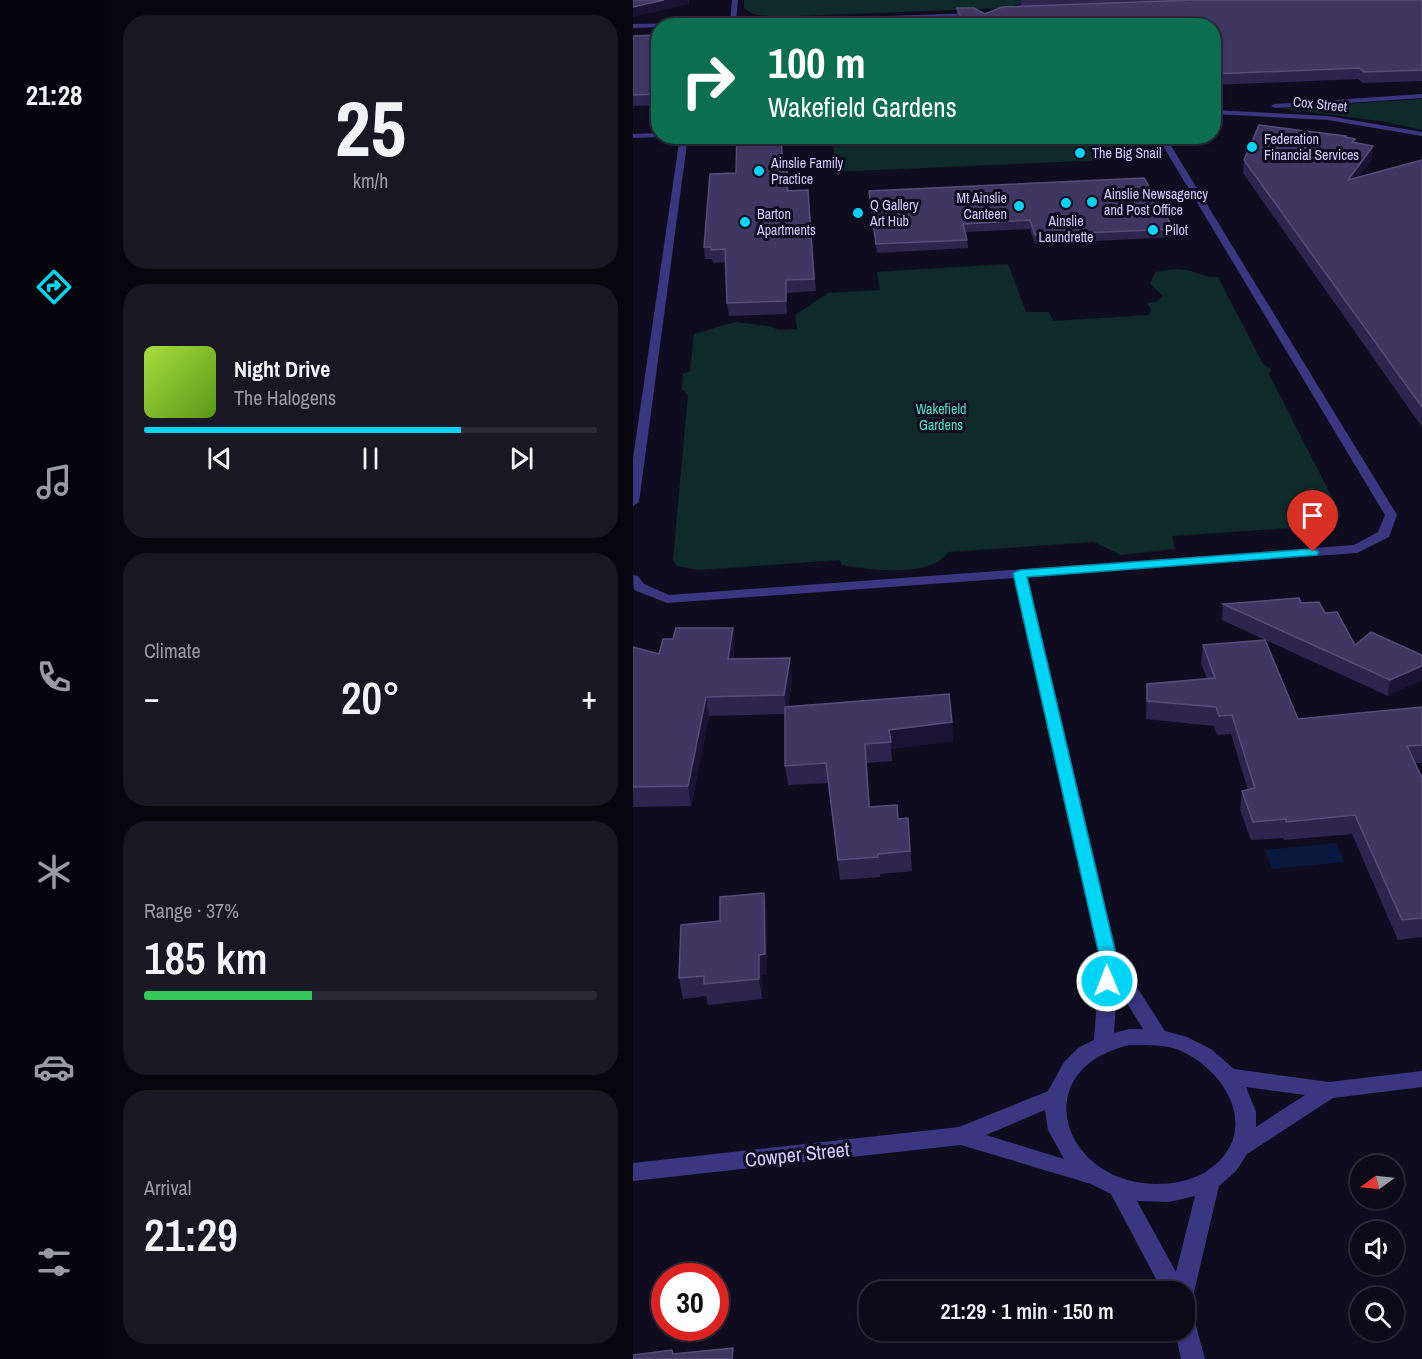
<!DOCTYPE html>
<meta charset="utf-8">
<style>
body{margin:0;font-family:"Archivo Narrow",sans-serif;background:#1a1725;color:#f1f3f6;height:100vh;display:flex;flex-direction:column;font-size:22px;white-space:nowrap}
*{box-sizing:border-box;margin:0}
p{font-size:20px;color:#9a9aa2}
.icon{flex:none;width:33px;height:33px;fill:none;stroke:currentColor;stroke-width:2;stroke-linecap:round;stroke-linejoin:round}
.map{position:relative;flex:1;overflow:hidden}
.sheet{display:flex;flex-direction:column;gap:15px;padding:15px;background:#07050d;width:525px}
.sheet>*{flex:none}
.top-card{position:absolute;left:18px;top:18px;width:570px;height:126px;border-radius:24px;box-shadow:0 2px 4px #0004,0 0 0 2px #2c2a37;background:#0b6e4f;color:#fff;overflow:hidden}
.needle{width:39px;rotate:255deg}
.fabs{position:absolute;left:717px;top:1155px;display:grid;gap:12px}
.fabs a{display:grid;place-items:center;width:54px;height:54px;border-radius:50%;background:#0c0918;box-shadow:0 2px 4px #0004,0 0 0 2px #2c2a37;font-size:30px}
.speed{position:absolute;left:18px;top:1263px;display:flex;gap:12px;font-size:30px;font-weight:700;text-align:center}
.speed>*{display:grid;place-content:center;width:78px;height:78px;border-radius:50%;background:#0c0918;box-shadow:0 2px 4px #0004,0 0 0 2px #2c2a37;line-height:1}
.speed .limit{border:9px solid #d22;background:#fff;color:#111}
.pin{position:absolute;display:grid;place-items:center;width:51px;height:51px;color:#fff;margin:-62px -26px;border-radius:50% 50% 50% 0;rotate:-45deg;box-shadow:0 0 6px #0007}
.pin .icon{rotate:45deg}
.me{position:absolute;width:66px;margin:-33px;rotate:359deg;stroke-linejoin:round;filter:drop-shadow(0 0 4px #0008)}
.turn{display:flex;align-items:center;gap:21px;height:126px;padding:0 18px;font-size:27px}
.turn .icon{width:78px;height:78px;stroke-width:2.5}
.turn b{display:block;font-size:42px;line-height:51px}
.big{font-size:45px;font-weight:600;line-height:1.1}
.sheet .tile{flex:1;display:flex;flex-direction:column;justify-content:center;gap:9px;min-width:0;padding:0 21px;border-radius:24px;background:#1a1725}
.sheet .dial{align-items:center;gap:0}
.dial b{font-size:78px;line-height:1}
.song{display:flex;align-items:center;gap:18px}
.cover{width:72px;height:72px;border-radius:9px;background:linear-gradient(135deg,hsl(80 70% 55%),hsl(90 70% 35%))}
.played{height:6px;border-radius:3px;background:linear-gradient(90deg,#00d5f6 70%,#2c2a37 70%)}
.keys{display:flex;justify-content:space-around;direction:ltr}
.heat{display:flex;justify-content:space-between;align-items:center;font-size:33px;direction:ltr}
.charge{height:9px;border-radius:4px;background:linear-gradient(90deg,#34c759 37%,#2c2a37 0)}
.trip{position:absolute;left:226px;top:1281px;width:336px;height:60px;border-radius:24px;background:#0c0918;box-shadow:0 2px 4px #0004,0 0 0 2px #2c2a37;font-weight:600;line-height:60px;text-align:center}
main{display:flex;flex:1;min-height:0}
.tabs{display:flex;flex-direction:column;width:108px;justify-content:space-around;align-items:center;background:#05040a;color:#9a9aa2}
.tabs .icon{width:42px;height:42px}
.tabs .selected{color:#00d5f6}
.tabs b{font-size:27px;color:#f1f3f6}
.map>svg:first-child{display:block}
</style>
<main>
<nav class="tabs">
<b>21:28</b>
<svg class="icon selected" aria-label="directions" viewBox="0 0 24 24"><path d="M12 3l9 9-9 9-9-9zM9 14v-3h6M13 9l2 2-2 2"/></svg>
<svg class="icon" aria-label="music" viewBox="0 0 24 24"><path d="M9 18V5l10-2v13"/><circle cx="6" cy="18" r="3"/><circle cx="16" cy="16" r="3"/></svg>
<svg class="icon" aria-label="phone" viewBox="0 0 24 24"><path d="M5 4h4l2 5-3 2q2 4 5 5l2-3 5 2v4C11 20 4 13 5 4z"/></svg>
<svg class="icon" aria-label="climate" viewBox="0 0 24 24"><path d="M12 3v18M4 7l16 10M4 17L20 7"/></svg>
<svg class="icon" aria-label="car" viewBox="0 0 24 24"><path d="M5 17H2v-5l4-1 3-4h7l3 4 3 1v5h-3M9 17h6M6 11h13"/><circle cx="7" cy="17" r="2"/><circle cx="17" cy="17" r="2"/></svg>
<svg class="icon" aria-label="filters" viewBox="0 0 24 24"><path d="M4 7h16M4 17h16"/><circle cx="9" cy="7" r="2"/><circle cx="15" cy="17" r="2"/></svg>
</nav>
<section class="sheet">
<div class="tile dial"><b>25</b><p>km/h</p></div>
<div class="tile">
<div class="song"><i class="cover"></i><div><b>Night Drive</b><p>The Halogens</p></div></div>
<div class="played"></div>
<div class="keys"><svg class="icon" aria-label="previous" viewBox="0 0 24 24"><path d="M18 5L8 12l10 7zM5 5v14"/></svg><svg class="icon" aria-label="pause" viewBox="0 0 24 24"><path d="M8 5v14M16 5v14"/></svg><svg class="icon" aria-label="next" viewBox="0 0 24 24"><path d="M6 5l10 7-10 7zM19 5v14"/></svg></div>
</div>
<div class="tile"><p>Climate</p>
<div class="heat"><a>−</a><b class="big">20°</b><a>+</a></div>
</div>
<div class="tile"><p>Range · 37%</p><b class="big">185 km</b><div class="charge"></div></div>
<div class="tile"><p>Arrival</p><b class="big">21:29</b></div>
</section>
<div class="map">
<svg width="789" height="1359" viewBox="0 0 789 1359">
<rect width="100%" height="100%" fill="#100c20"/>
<g fill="#0f2a2a">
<polygon points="111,0 390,0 388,4 369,8 140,17 120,14 111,8"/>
<polygon points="789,99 789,130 753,122 647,108"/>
<polygon points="209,137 478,137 491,159 203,172 200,143"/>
<path d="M 375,264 L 393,312 L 416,312 L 420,321 L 516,315 L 518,309 L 514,303 L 523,302 L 530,296 L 517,284 L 522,272 C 532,271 542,268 552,270 C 566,272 570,278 585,277 L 630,364 L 638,369 L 636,374 L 708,515 L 705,521 L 686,526 L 539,536 L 542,549 L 488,555 L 461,542 L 315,552 C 299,578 236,570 209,565 L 207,560 L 66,570 L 44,566 L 40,560 L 55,395 L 49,389 L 50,374 L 57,371 L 61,334 L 102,322 L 136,326 L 146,330 L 164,329 L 162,315 L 195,293 L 247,290 L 244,272 Z"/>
</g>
<polygon fill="#08193d" points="703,843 712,862 639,869 632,850"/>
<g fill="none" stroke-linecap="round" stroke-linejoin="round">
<g fill="#3b3680" fill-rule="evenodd">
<polygon points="99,0 105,0 103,21 343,13 346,15 343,17 0,28 0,24 97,22"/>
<polygon points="789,94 789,98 642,108 638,106 642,104"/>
<polygon points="580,110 695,116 789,132 789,136 695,120 580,114"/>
<polygon points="26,133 26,136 29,137 0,138 0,134"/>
<polygon points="47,136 55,136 6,502 0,506 0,458"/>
<path d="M 524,136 L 532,136 L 764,515 L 756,537 L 724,553 L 395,577 L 485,958 L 532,1031 L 554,1037 L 578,1049 L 601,1069 L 696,1082 L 789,1071 L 789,1087 L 700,1098 L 614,1154 L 603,1171 L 586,1186 L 561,1292 L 558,1299 L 552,1302 L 552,1292 L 530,1292 L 478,1194 L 458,1184 L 328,1145 L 0,1181 L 0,1163 L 326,1127 L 415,1091 L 431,1062 L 445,1048 L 461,1040 L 467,959 L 381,578 L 34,603 L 1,590 L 0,575 L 5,576 L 11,584 L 36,595 L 721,545 L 745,532 L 752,515 ZM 484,987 L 510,1029 L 496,1029 L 481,1033 ZM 496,1045 C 512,1045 531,1044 546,1050 C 597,1072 630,1137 571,1173 C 556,1181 540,1184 523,1184 C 429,1183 392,1070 496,1045 ZM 613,1087 L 672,1095 L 623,1127 L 623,1112 ZM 412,1110 L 415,1130 L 431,1159 L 353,1135 ZM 562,1196 L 543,1272 L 504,1201 L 536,1202 Z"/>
<polygon points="552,1312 560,1315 572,1359 548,1359 542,1330 552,1330"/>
</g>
</g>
<g fill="#2d254e">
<polygon points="388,0 789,0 789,81 730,83 725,79 580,85 580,26 327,26 324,18 324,8 352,14 388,6"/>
<polygon points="26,35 26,105 0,106 0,36"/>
<polygon points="713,137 722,143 739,159 725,177 789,160 789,427 610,173 611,160"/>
<polygon points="150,171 156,182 156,191 175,190 183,291 154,293 154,314 96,316 94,303 93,262 80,263 79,259 72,259 71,247 103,173"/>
<polygon points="236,191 541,229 541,237 402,244 397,229 332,232 334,240 335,248 244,253"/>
<polygon points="668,603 692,613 722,645 789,655 755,696 589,620 590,604"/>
<polygon points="100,628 102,647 100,659 159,678 155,707 320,741 258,749 259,761 234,763 237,807 265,819 275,818 279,871 247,874 247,877 207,880 195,783 155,785 152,766 152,714 76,716 58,806 0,807 0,647 26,654 40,639"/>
<polygon points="570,645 665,719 789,707 789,763 782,763 789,778 789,937 765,940 719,834 651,840 650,838 618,840 607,810 609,791 615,790 598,734 584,735 581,726 513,719 514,684 574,679 568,663"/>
<polygon points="134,913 134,974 129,975 129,999 75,1005 73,996 50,999 46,978 87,921"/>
</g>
<g fill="#1a1334">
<polygon points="31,0 56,0 56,4 0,17 0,7"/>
<polygon points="740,146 739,159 713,193 715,180"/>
<polygon points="153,280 154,293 154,314 153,301"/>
<polygon points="100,628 102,647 98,678 95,659"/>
<polygon points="157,658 159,678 154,714 151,695"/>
<polygon points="789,666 789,680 755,696 757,680"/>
<polygon points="73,697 76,716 58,806 55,786"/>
<polygon points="319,722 320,741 258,749 256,730"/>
<polygon points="131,893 134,913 134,974 129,975 129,999 126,979 126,955"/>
</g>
<g fill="#3f3661" stroke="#564e7a" stroke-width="1.5">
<polygon points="0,0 31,0 0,7"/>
<polygon points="559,0 789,0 789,70 731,72 726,68 580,74 580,26 331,26 324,8 341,8 352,14 369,7"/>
<polygon points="26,35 26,94 0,95 0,36"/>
<polygon points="626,125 713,136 712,137 722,139 719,142 740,146 715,180 789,160 789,407 611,160"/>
<polygon points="104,136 148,136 150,171 154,170 154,191 175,190 181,279 153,280 153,301 94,303 92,249 78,250 78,247 71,247 77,174 103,173"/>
<polygon points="511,178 541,229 402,235 397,220 330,224 334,240 243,244 236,191"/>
<polygon points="666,598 668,603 686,602 692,613 704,612 722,645 738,632 789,655 789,666 757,680 590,604"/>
<polygon points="43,628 100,628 95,659 157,658 151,695 73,697 55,786 0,787 0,647 26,654 30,639 40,639"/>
<polygon points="632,640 665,719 789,707 789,745 774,746 789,778 789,918 769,920 722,815 653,822 653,819 620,822 609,791 622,788 599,715 586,716 583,707 514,701 514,684 582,678 570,645"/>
<polygon points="316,694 319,722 256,730 258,742 232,744 236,807 264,805 265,819 275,818 277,851 245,854 245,857 205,860 193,763 152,766 152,707"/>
<polygon points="131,893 132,954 126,955 126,979 71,984 71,976 46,978 48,925 87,921 87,897"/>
<polygon points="100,1348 99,1359 0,1359 0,1355 39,1350 40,1354"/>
</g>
<polygon fill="#00d5f6" stroke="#008aa0" stroke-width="1.5" points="680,549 686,552 684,555 394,577 484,959 483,981 480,985 474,987 468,985 466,981 467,959 380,573 387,570"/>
<g fill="#00d5f6" stroke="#100c20" stroke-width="2">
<circle cx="619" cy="147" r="6"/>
<circle cx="447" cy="153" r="6"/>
<circle cx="126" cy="171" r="6"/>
<circle cx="459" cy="202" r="6"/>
<circle cx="433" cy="203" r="6"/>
<circle cx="386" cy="206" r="6"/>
<circle cx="225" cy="213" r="6"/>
<circle cx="112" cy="222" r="6"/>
<circle cx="520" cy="230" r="6"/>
</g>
<g text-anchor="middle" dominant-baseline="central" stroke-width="6" stroke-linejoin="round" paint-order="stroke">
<g font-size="14" fill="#d2cbff" stroke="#100c20">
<text transform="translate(687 104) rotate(6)">Cox Street</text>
</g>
<g font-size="14" fill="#d2cbff" stroke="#100c20" text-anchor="start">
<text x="631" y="139">Federation<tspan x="631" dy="16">Financial Services</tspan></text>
<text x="459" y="153">The Big Snail</text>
<text x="138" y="163">Ainslie Family<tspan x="138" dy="16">Practice</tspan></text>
<text x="471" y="194">Ainslie Newsagency<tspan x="471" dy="16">and Post Office</tspan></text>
<text x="374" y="198" text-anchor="end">Mt Ainslie<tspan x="374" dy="16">Canteen</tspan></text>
<text x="237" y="205">Q Gallery<tspan x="237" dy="16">Art Hub</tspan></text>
<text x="124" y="214">Barton<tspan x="124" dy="16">Apartments</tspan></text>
<text x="433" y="221" text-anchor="middle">Ainslie<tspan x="433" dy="16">Laundrette</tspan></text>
<text x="532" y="230">Pilot</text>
</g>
<g font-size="14" fill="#55e1c3" stroke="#100c20">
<text x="308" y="409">Wakefield<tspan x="308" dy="16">Gardens</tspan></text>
</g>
<g font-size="20" fill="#d2cbff" stroke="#100c20">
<text transform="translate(164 1154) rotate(-6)">Cowper Street</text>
</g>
</g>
</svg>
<div class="fabs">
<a><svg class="needle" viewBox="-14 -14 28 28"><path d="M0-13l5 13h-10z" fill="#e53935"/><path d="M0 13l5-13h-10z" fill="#9a9aa2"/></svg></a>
<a><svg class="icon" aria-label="sound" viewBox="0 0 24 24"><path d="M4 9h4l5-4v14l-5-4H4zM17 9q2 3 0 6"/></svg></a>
<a><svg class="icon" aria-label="search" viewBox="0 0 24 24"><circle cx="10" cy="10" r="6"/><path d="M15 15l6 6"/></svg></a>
</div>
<div class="speed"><div class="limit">30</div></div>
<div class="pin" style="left:680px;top:552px;background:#d93025"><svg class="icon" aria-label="arrive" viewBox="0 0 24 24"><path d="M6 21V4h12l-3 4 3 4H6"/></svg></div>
<svg class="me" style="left:474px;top:981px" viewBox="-20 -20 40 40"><circle r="17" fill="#00d5f6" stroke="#fff" stroke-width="3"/><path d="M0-11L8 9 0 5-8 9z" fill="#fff"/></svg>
<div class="trip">21:29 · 1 min · 150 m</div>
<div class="top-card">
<div class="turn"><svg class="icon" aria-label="right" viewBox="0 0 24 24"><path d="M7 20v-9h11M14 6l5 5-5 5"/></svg><div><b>100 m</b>Wakefield Gardens</div></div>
</div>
</div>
</main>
